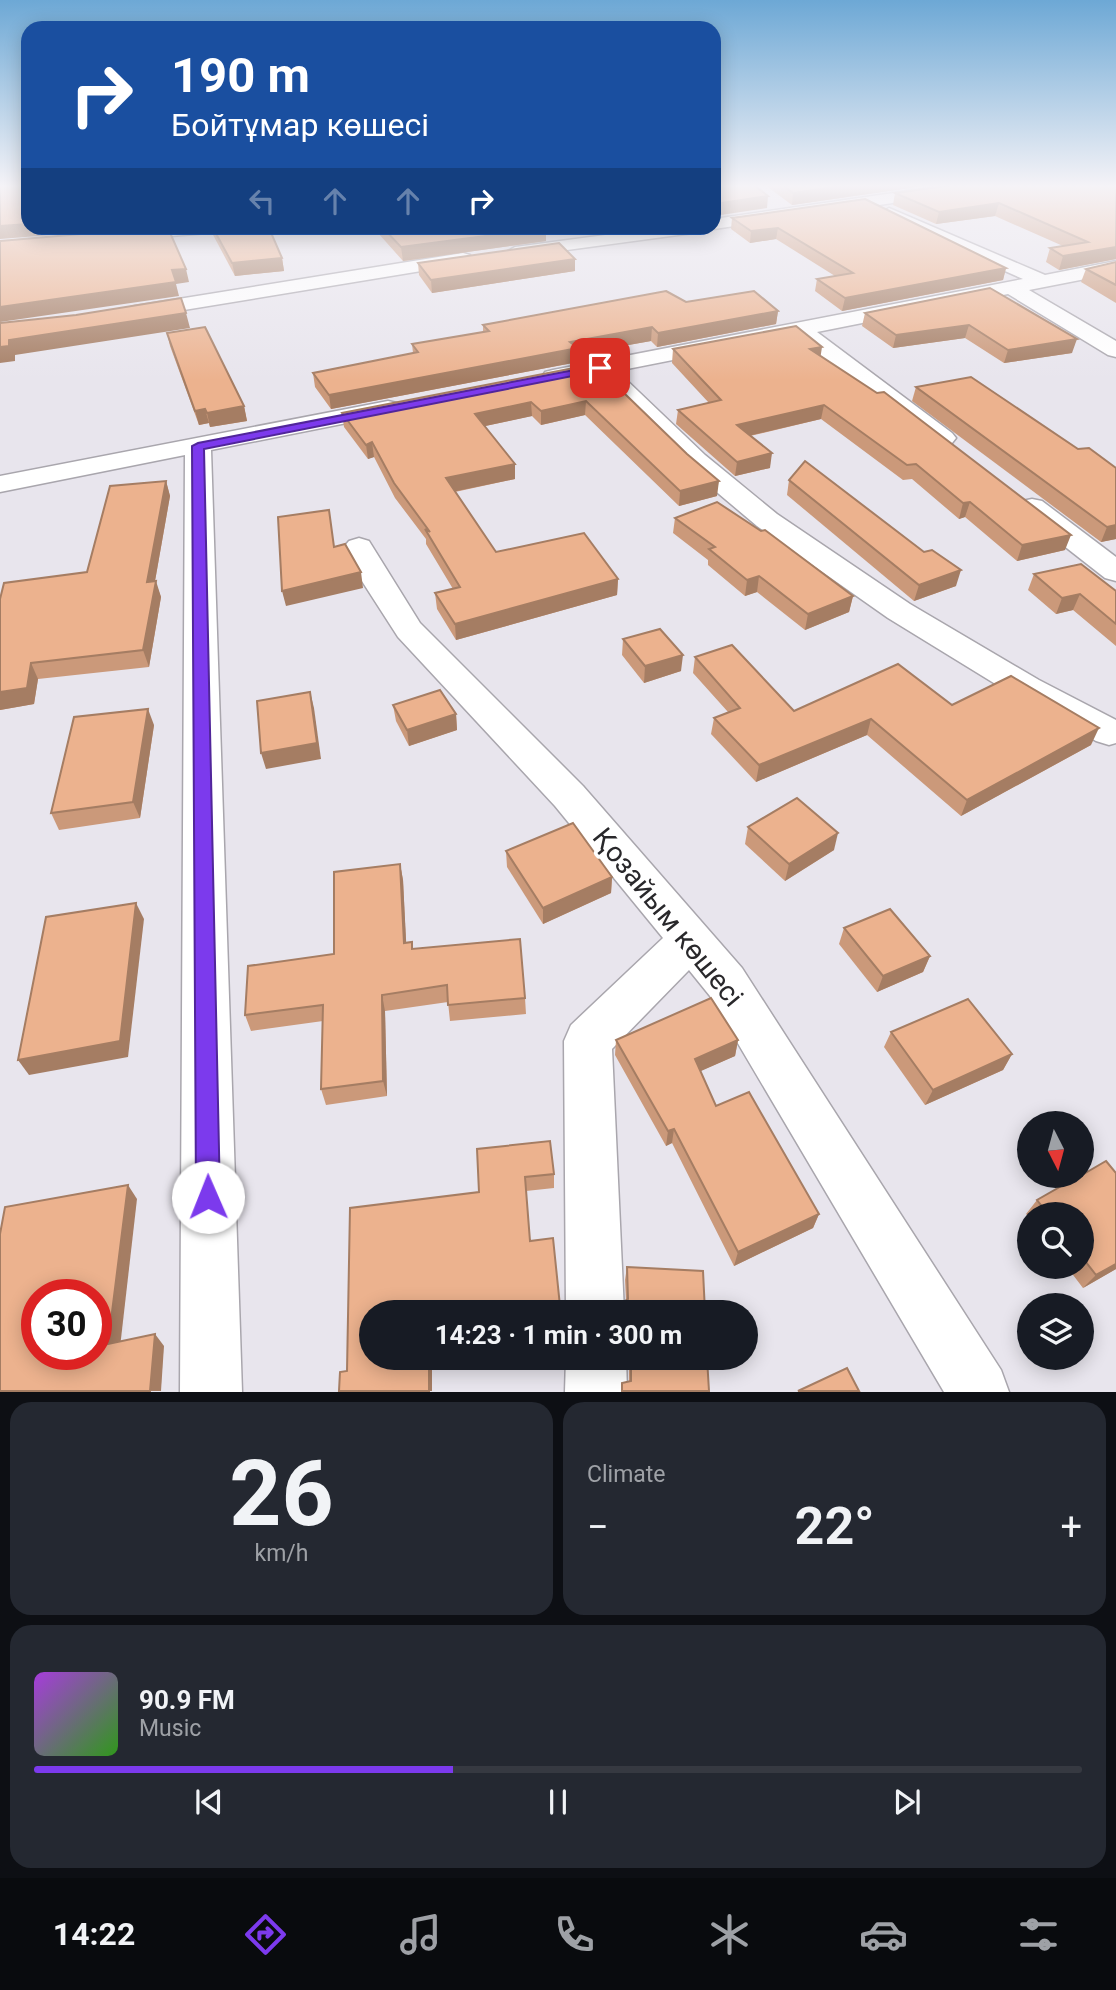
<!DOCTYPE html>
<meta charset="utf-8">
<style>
body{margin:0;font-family:Roboto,sans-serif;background:#242831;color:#f1f3f6;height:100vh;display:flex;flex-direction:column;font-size:26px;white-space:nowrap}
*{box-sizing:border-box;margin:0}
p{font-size:23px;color:#9ea1a6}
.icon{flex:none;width:38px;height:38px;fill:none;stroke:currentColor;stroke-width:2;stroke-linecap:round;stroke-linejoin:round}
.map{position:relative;height:1392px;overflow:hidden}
.sheet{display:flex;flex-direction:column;gap:10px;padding:10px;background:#0d0f14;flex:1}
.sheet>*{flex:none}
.guide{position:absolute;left:21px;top:21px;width:700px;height:214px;border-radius:21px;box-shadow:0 4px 18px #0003;background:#1a4fa0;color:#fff;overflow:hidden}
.needle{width:46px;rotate:174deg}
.tools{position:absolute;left:1017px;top:1111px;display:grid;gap:14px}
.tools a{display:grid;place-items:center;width:77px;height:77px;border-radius:50%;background:#171b24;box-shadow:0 4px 18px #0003;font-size:35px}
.speed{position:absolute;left:21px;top:1279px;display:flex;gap:14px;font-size:35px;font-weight:700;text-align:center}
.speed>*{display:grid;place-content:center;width:91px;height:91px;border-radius:50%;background:#171b24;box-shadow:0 4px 18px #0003;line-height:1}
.speed .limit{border:10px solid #d22;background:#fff;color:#111}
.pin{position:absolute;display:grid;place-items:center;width:60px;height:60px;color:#fff;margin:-30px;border-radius:14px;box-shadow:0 4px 10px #0006}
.me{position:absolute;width:77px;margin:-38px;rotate:359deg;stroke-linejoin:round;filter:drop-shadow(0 0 5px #0008)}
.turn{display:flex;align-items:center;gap:24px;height:147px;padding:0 35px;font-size:32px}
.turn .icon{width:91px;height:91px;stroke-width:2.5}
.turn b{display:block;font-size:49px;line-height:60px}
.lanes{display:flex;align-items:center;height:66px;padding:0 35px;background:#0003;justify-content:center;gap:35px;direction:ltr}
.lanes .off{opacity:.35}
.big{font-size:52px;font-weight:700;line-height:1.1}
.sheet .tile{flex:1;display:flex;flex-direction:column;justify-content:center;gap:10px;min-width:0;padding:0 24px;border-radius:21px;background:#242831}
.sheet .dial{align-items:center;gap:0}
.dial b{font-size:91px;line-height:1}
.song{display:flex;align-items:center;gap:21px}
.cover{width:84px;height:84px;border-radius:10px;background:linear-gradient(135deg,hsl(280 70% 55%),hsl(110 70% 35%))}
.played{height:7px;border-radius:4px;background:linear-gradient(90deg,#7c3aed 40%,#363941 40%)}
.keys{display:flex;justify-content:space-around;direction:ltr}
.heat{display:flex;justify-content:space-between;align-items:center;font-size:38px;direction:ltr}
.sheet .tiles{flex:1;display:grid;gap:10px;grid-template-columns:1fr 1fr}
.tile:last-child{grid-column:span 2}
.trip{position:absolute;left:359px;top:1300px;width:399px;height:70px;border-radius:35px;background:#171b24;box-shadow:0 4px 18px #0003;font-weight:700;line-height:70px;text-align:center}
.tabs{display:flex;height:112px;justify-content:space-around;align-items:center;background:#090b0e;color:#9ea1a6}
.tabs .icon{width:49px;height:49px}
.tabs .selected{color:#7c3aed}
.tabs b{font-size:32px;color:#f1f3f6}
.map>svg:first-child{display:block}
</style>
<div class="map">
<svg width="1116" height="1392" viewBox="0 0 1116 1392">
<rect width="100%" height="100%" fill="#e8e5ed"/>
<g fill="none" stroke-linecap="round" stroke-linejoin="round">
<defs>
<g id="minor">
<polygon points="949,185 990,185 982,190 714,229 708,228 714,228 714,219"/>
<polygon points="889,208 1045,275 1116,261 1116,273 1029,290 1116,341 1116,357 1108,355 1008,294 817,332 952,433 956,438 952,443 943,446 934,443 795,336 617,371 705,455 777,514 910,604 1039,680 1116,720 1116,743 1109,745 1096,741 1015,696 888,618 757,526 687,467 595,376 553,384 545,382 542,377 545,372 553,370 1023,279 883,217 881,213"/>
<polygon points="150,228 216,228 207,233 123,240 114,235 123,230"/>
<polygon points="658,228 702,228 693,233 515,257 506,252 515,247"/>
<polygon points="463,253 470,255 472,259 470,263 135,318 128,316 125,312 128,308 135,306"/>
<polygon points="388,401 397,403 400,408 397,413 211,450 242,1392 180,1392 185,455 0,492 0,476"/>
<polygon points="1032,499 1042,501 1116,557 1116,581 1105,578 1022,513 1018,507 1022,501"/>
<polygon points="359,538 369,541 420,623 583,786 742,968 1001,1370 1009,1392 944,1392 710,996 689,970 612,1049 624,1312 566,1312 564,1041 571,1025 663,938 555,806 398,637 360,578 344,547 349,541"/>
<polygon points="566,1358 626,1358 627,1392 565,1392"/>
</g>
</defs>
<use href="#minor" stroke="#a9a6ad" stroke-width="3"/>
<use href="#minor" fill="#fff" fill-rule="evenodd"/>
</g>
<g fill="#cb997a">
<polygon points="765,185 930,185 792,205"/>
<polygon points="1116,185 1116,259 1059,270 1046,262 1050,248 1063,246 995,216 936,224 893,205 895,193"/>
<polygon points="732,218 1006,268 1003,280 842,311 815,291 817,279 835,276 776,239 750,243 731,229"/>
<polygon points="210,228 269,228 282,258 284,271 235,276 212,233"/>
<polygon points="359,228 546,228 546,241 403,261 378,233 363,235"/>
<polygon points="1116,262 1116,303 1081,282 1086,269"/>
<polygon points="418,263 575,271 432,293 419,275"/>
<polygon points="990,288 1072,353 1004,363 965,338 893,348 862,326 865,313"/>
<polygon points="686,302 778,311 776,324 657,347 651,341 578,354 578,362 331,409 315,387 313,373 413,353 412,344 483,332 483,325"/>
<polygon points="167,333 244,406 247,421 210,427 209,423 199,425 170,346"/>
<polygon points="673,349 821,356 1065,550 1017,561 965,517 959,519 912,479 903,480 821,419 750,436 770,468 735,476 676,424 678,410 709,403 672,363"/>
<polygon points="594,364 717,496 679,506 585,415 541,425 532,416 485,426 515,464 515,479 455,492 496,552 618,579 617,595 456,640 437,609 435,593 453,589 426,544 426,539 395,498 374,457 368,459 344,427 342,413"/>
<polygon points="916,387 1078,449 1116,539 1101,542 912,401"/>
<polygon points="789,480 924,552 956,586 914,601 787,495"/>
<polygon points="166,481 170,496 155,581 161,597 149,667 38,679 34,704 0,710 0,599 87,572"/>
<polygon points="675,518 853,596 849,612 805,630 757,592 745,596 708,565 708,560 673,533"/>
<polygon points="1034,574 1116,591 1116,646 1073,610 1056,614 1028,590"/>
<polygon points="623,639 681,671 644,683 622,655"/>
<polygon points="695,657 794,711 952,705 1091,745 961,816 867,735 756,782 711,734 714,718 728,712 693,673"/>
<polygon points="393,705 456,714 457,730 409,746 396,721"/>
<polygon points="154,725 140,818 59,830 51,813"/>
<polygon points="748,827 834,850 785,881 745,844"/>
<polygon points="506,851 612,877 611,893 543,924 507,867"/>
<polygon points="400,864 403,880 406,943 413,948 525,998 526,1014 450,1021 448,1002 385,1011 387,1096 326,1105 321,1089 323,1021 251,1031 245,1015 334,954"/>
<polygon points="844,928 930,956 923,972 877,992 839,944"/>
<polygon points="891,1032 1012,1054 1003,1070 925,1105 884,1047"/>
<polygon points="616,1040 738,1040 735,1056 700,1071 716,1106 819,1214 813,1228 734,1266 672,1143 666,1146 615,1055"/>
<polygon points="550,1141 554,1174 554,1188 526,1191 530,1241 553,1238 560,1312 371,1312 371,1358 432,1358 432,1391 339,1391 340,1372 347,1371 350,1208 479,1192 477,1149"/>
<polygon points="1116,1173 1116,1269 1083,1288 1067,1267 1082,1267 1082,1214 1029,1214 1029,1217 1026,1214 1037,1200"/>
<polygon points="627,1267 705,1312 622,1312 623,1302 626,1300 625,1280"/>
<polygon points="629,1358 707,1358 709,1391 621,1391 622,1383 629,1381"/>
</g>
<g fill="#a57d63">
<polygon points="849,185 930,185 792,205 793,193"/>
<polygon points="768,196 767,208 714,216 715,204"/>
<polygon points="999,203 995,216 936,224 939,212"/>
<polygon points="28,224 28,228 140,228 0,239 0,226"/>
<polygon points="362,228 378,228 378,233 363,235"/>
<polygon points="546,228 546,241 403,261 401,247"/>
<polygon points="778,228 776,239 750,243 751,231"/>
<polygon points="1116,247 1116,259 1059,270 1063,256"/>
<polygon points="282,258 284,271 235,276 232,263"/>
<polygon points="575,259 575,271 432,293 431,280"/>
<polygon points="1006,268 1003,280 842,311 845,298"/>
<polygon points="186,269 189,282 176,284 179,296 0,322 0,307 172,270"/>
<polygon points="778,311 776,324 657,347 658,333"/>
<polygon points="186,313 190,328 15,355 15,361 0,363 0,347 9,340"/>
<polygon points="969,325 965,338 893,348 896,335"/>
<polygon points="652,327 651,341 578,354 578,362 331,409 329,395 570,342"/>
<polygon points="1077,339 1072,353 1004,363 1008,350"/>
<polygon points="822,347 820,360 810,349"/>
<polygon points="586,401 585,415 541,425 541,411"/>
<polygon points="531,402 532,416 476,428 475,414"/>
<polygon points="824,405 821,419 735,439 737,425"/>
<polygon points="244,406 247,421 210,427 207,413"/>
<polygon points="205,409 209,423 199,425 195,411"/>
<polygon points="372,442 374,457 368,459 366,445"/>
<polygon points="772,453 770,468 735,476 737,462"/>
<polygon points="515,464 515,479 447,493 446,478"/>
<polygon points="166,481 170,496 152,598 147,582"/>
<polygon points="719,481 717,496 679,506 680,491"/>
<polygon points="970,502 965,517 959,519 963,503"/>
<polygon points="1116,525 1116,539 1101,542 1107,527"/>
<polygon points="1071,535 1065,550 1017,561 1022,545"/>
<polygon points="961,570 956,586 914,601 919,585"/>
<polygon points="361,572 363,588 286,606 282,591"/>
<polygon points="759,576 757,592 745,596 747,580"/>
<polygon points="618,579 617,595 456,640 455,624"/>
<polygon points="156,581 161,597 149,667 143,650"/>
<polygon points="1080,594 1073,610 1056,614 1062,598"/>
<polygon points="853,596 849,612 805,630 808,614"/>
<polygon points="683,655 681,671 644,683 645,666"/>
<polygon points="31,663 38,679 34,704 0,710 0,692"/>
<polygon points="310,692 314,708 321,759 266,769 261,753"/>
<polygon points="148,709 154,725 140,818 133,802"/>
<polygon points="456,714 457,730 409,746 407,730"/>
<polygon points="871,719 867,735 756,782 759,765"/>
<polygon points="1099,728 1091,745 961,816 967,800"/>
<polygon points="838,833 834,850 785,881 789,864"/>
<polygon points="400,864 403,880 407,959 404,943"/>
<polygon points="612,877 611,893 543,924 543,908"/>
<polygon points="136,903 144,919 128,1057 29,1075 18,1060"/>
<polygon points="930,956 923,972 877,992 883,976"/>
<polygon points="382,995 385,1011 387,1096 383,1081"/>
<polygon points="738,1040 735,1056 692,1075 695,1059"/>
<polygon points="1012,1054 1003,1070 925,1105 933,1090"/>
<polygon points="674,1129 672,1143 666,1146 668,1131"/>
<polygon points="128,1185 137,1199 119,1356 108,1344"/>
<polygon points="819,1214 813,1228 734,1266 738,1252"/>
<polygon points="1116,1264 1116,1269 1083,1288 1096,1275"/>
<polygon points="155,1334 164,1346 161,1391 150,1391"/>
<rect x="429" y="1358" width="3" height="33"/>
</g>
<g fill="#ecb28e" stroke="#a57d63" stroke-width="2" fill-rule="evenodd">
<polygon points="0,185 28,185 28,224 0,226"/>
<polygon points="714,185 754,185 768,196 715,204 714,203"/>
<polygon points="783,185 849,185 793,193"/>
<polygon points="953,185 1116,185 1116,247 1063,256 1050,248 1088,242 999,203 939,212 895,193"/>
<polygon points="865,199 1006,268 845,298 817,279 853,273 778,228 751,231 732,218"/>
<polygon points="150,228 168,228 186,269 172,270 176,282 0,307 0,241"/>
<polygon points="213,228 269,228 282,258 232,263"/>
<polygon points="383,228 546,228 401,247"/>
<polygon points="559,243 575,259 431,280 418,263"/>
<polygon points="1116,262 1116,285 1086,269"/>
<polygon points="990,288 1077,339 1008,350 969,325 896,335 865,313"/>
<polygon points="666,291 686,302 754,291 778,311 658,333 652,327 570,342 578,348 329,395 313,373 418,352 412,344 489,331 483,325"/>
<polygon points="181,298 186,313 9,340 9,346 0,347 0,323 76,315"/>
<polygon points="796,326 822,347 810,349 877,393 884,392 1071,535 1022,545 970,502 963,503 916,464 907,465 824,405 737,425 772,453 737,462 678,410 721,400 673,349"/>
<polygon points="205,327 244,406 207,413 205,409 195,411 167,333"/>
<polygon points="594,364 687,454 719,481 680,491 586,401 541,411 531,402 475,414 515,464 446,478 496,552 584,533 618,579 455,624 435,593 460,587 425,529 430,532 394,483 372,442 366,445 342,413"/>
<polygon points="971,377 1078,449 1089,448 1116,468 1116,525 1107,527 916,387"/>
<polygon points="805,461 924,552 932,550 961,570 919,585 789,480"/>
<polygon points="166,481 147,582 156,581 143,650 31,663 27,688 0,692 0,599 4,583 87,572 110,486"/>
<polygon points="717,502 761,531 765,530 853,596 808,614 759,576 747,580 709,549 715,547 675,518"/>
<polygon points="329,510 334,547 345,544 361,572 282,591 278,517"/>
<polygon points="1081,564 1116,591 1116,624 1080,594 1062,598 1034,574"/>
<polygon points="660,629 683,655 645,666 623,639"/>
<polygon points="732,645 794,711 898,664 952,705 1011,676 1099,728 967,800 871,719 759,765 714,718 740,708 695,657"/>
<polygon points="440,690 456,714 407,730 393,705"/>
<polygon points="310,692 317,743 261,753 257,701"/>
<polygon points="148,709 133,802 51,813 74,717"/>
<polygon points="797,798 838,833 789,864 748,827"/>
<polygon points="573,823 612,877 543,908 506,851"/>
<polygon points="400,864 404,943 412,942 412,949 520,939 525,998 448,1005 447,985 382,995 383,1081 321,1089 323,1005 245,1015 248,966 334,954 334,872"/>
<polygon points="136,903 120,1041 18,1060 46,917"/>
<polygon points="890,909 930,956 883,976 844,928"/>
<polygon points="711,998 738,1040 695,1059 716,1106 749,1092 819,1214 738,1252 674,1129 668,1131 616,1040"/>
<polygon points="968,999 1012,1054 933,1090 891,1032"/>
<polygon points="550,1141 554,1174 525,1177 530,1241 553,1238 560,1306 509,1312 484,1312 483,1304 429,1311 429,1312 371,1312 371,1358 429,1358 429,1391 339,1391 340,1372 347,1371 350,1208 479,1192 477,1149"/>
<polygon points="1106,1161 1116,1173 1116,1264 1096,1275 1082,1257 1082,1214 1048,1214 1037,1200 1079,1176 1082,1176 1082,1175"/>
<path d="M 128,1185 L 108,1344 L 155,1334 L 150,1391 L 0,1391 L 0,1234 L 5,1207 ZM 37,1295 L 96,1295 L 96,1354 L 37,1354 Z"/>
<polygon points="627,1267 703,1271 705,1312 623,1312 623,1302 628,1299"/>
<polygon points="631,1358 707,1358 709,1391 622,1391 622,1383 631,1381"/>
<polygon points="847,1368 859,1391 798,1391"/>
</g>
<linearGradient id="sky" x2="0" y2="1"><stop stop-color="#6da8d5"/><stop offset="0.49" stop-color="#f5f3f7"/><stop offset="1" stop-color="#f5f3f7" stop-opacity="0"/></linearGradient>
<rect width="1116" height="380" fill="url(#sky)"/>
<polygon fill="#7c3aed" stroke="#51269a" stroke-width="2" points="600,365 603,366 603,370 204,449 220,1197 217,1206 208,1209 199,1206 196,1197 192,446 198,443"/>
<g text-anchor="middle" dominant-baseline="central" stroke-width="7" stroke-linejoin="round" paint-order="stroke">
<g font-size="28" fill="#29282b" stroke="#fff">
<text transform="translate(668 917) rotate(51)">Қозайым көшесі</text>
</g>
</g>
</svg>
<div class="tools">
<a><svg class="needle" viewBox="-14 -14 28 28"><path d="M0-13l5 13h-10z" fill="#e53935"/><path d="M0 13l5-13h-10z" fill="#9ea1a6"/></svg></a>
<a><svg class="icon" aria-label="search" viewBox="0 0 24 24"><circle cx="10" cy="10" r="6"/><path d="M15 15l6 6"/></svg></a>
<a><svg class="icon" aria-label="layers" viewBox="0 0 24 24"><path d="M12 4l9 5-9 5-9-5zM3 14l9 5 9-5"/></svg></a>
</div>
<div class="speed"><div class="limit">30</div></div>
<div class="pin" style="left:600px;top:368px;background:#d93025"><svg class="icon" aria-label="arrive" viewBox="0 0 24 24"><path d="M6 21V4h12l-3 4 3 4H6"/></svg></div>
<svg class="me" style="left:208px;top:1197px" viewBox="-20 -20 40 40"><circle r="19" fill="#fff"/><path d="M0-13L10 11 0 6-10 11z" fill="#7c3aed"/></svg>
<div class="trip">14:23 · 1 min · 300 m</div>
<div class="guide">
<div class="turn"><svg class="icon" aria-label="right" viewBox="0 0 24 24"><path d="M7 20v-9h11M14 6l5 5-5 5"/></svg><div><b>190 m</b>Бойтұмар көшесі</div></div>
<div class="lanes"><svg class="icon off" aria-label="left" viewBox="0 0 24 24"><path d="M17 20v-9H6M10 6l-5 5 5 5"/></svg><svg class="icon off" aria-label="ahead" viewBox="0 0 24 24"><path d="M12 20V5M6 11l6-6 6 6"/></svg><svg class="icon off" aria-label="ahead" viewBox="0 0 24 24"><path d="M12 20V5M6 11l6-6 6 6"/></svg><svg class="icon" aria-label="right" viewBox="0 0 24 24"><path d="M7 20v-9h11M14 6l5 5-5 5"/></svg></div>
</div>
</div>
<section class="sheet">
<div class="tiles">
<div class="tile dial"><b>26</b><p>km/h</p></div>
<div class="tile"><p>Climate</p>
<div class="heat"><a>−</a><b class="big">22°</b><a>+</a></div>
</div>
<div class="tile">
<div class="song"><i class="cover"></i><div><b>90.9 FM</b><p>Music</p></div></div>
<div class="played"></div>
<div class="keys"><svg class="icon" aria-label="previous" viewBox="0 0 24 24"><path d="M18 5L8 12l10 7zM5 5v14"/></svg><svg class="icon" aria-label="pause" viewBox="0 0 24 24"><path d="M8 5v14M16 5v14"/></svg><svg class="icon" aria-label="next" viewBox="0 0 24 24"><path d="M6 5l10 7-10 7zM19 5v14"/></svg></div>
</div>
</div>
</section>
<nav class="tabs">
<b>14:22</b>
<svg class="icon selected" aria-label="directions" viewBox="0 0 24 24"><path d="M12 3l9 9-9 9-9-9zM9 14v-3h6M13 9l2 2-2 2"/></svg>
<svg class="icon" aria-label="music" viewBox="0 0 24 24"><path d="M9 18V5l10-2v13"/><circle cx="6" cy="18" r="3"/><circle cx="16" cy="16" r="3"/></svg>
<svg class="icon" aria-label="phone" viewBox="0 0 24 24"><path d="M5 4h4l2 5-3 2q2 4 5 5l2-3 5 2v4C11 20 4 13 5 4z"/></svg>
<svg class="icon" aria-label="climate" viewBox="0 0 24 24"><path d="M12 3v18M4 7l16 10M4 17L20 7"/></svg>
<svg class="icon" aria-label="car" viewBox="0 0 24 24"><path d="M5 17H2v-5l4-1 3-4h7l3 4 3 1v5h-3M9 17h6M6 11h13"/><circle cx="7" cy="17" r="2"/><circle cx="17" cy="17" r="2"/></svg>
<svg class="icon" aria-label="filters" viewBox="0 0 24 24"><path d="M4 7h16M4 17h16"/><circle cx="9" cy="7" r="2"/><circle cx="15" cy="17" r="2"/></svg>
</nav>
